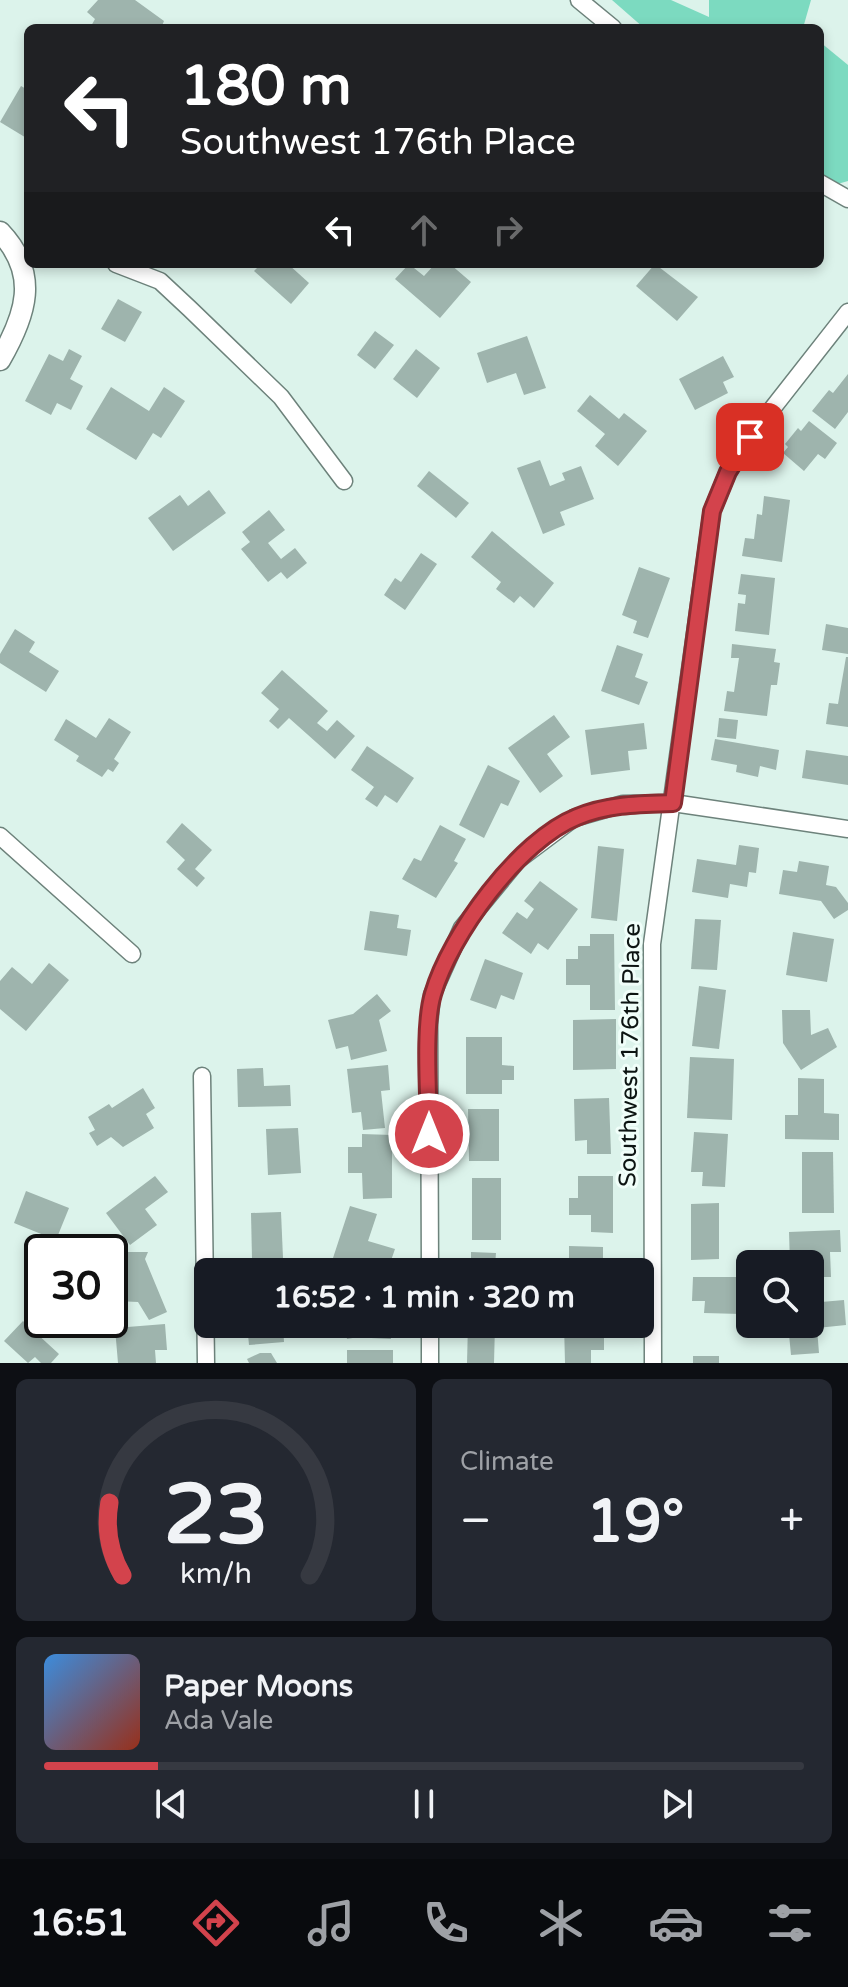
<!DOCTYPE html>
<meta charset="utf-8">
<style>
body{margin:0;font-family:"Varela Round",sans-serif;background:#242831;color:#f1f3f6;height:100vh;display:flex;flex-direction:column;font-size:30px;white-space:nowrap}
*{box-sizing:border-box;margin:0}
p{font-size:26px;color:#9ea1a6}
.icon{flex:none;width:44px;height:44px;fill:none;stroke:currentColor;stroke-width:2;stroke-linecap:round;stroke-linejoin:round}
.map{position:relative;height:1363px;overflow:hidden}
.details{display:flex;flex-direction:column;gap:16px;padding:16px;background:#0d0f14;flex:1}
.details>*{flex:none}
.banner{position:absolute;left:24px;top:24px;width:800px;height:244px;border-radius:12px;box-shadow:0 4px 12px #0003;background:#202124;color:#fff;overflow:hidden}
.fabs{position:absolute;left:736px;top:1250px;display:grid;gap:16px}
.fabs a{display:grid;place-items:center;width:88px;height:88px;border-radius:12px;background:#171b24;box-shadow:0 4px 12px #0003;font-size:40px}
.speed{position:absolute;left:24px;top:1234px;display:flex;gap:16px;font-size:40px;font-weight:700;text-align:center}
.speed>*{display:grid;place-content:center;width:104px;height:104px;border-radius:50%;background:#171b24;box-shadow:0 4px 12px #0003;line-height:1}
.speed .limit{border:4px solid #111;border-radius:12px;background:#fff;color:#111}
.pin{position:absolute;display:grid;place-items:center;width:68px;height:68px;color:#fff;margin:-34px;border-radius:16px;box-shadow:0 4px 12px #0006}
.me{position:absolute;width:88px;margin:-44px;rotate:0deg;stroke-linejoin:round;filter:drop-shadow(0 0 6px #0008)}
.turn{display:flex;align-items:center;gap:28px;height:168px;padding:0 24px;font-size:36px}
.turn .icon{width:104px;height:104px;stroke-width:2.5}
.turn b{display:block;font-size:56px;line-height:68px}
.lanes{display:flex;align-items:center;height:76px;padding:0 24px;background:#0003;justify-content:center;gap:40px;direction:ltr}
.lanes .off{opacity:.35}
.big{font-size:60px;font-weight:700;line-height:1.1}
.details .tile{flex:1;display:flex;flex-direction:column;justify-content:center;gap:12px;min-width:0;padding:0 28px;border-radius:12px;background:#242831}
.details .dial{align-items:center;gap:0}
.dial svg{height:208px;overflow:visible;fill:none;stroke:#363941;stroke-width:7;stroke-linecap:round;text-anchor:middle}
.dial text{fill:#f1f3f6;stroke:none}
.song{display:flex;align-items:center;gap:24px}
.cover{width:96px;height:96px;border-radius:12px;background:linear-gradient(135deg,hsl(210 70% 55%),hsl(10 70% 35%))}
.played{height:8px;border-radius:4px;background:linear-gradient(90deg,#d3434c 15%,#363941 15%)}
.keys{display:flex;justify-content:space-around;direction:ltr}
.heat{display:flex;justify-content:space-between;align-items:center;font-size:44px;direction:ltr}
.details .tiles{flex:1;display:grid;gap:16px;grid-template-columns:1fr 1fr}
.tile:last-child{grid-column:span 2}
.trip{position:absolute;left:194px;top:1258px;width:460px;height:80px;border-radius:12px;background:#171b24;box-shadow:0 4px 12px #0003;font-weight:700;line-height:80px;text-align:center}
.menu{display:flex;height:128px;justify-content:space-around;align-items:center;background:#090b0e;color:#9ea1a6}
.menu .icon{width:56px;height:56px}
.menu .selected{color:#d3434c}
.menu b{font-size:36px;color:#f1f3f6}
.map>svg:first-child{display:block}
</style>
<div class="map">
<svg width="848" height="1363" viewBox="0 0 848 1363">
<rect width="100%" height="100%" fill="#dcf3eb"/>
<g fill="#7cdac0">
<polygon points="612,0 671,0 709,17 709,0 811,0 803,28 644,28"/>
<polygon points="820,42 848,65 848,181 820,189"/>
</g>
<g fill="#9eb4ad">
<polygon points="98,0 135,0 164,21 161,28 90,28 95,19 87,12"/>
<polygon points="21,86 28,90 28,139 0,122"/>
<polygon points="261,264 288,264 309,283 291,304 254,271"/>
<polygon points="409,264 424,276 435,264 450,264 471,282 440,318 395,279"/>
<polygon points="655,264 698,297 677,321 636,286"/>
<polygon points="118,299 142,312 125,342 101,329"/>
<polygon points="375,331 394,345 375,369 357,355"/>
<polygon points="527,336 546,388 524,395 516,373 487,383 477,353"/>
<polygon points="69,349 82,356 70,379 83,386 71,410 57,403 51,415 25,401 49,354 63,361"/>
<polygon points="416,349 440,368 417,398 393,379"/>
<polygon points="723,356 734,377 723,382 728,393 695,410 679,379"/>
<polygon points="848,374 848,412 835,429 812,411 829,390 833,393"/>
<polygon points="111,387 149,411 164,387 185,401 161,438 153,433 136,460 86,429"/>
<polygon points="590,395 619,419 624,413 647,431 618,466 595,446 605,434 577,411"/>
<polygon points="809,421 837,443 825,459 818,454 804,471 783,453 788,447 785,444 798,428 801,431"/>
<polygon points="540,460 550,486 565,480 562,473 581,466 594,499 560,512 565,525 543,534 517,468"/>
<polygon points="429,471 469,503 456,518 417,486"/>
<polygon points="209,490 226,513 173,551 148,518 180,495 188,506"/>
<polygon points="764,496 790,500 782,562 742,556 745,538 754,539 757,514 762,515"/>
<polygon points="269,510 285,530 268,543 281,559 295,548 307,563 287,579 281,572 268,582 241,549 250,542 242,532"/>
<polygon points="492,531 554,583 534,608 520,596 514,603 496,589 501,582 471,557"/>
<polygon points="421,553 437,564 405,610 384,595 395,578 401,582"/>
<polygon points="639,567 670,578 648,638 633,633 637,621 622,615"/>
<polygon points="741,574 775,578 769,635 735,631 738,603 745,604 746,595 738,594"/>
<polygon points="826,624 848,628 848,654 822,650"/>
<polygon points="15,629 35,642 29,652 59,671 46,692 0,663 0,654"/>
<polygon points="732,644 776,649 774,662 780,663 777,685 771,685 767,716 724,711 727,691 734,692 739,658 731,658"/>
<polygon points="617,645 643,654 635,677 648,682 639,705 601,691"/>
<polygon points="846,657 848,657 848,727 826,724 829,703 838,704"/>
<polygon points="282,670 328,711 317,723 327,731 337,720 355,736 335,759 289,718 278,729 269,721 279,709 261,693"/>
<polygon points="554,715 570,737 547,754 563,776 540,793 508,748"/>
<polygon points="109,718 131,732 114,759 119,763 113,772 108,769 102,777 76,761 79,756 54,740 66,719 96,738"/>
<polygon points="719,718 738,720 736,739 717,737"/>
<polygon points="644,723 647,749 628,751 630,770 591,775 585,730"/>
<polygon points="715,739 779,750 776,770 760,766 758,777 736,772 737,765 711,760"/>
<polygon points="367,746 414,778 397,803 385,795 377,807 365,799 374,787 351,770"/>
<polygon points="806,750 848,756 848,785 802,778"/>
<polygon points="488,765 520,781 508,806 501,803 484,838 459,825"/>
<polygon points="182,823 212,850 195,869 205,878 197,887 177,869 185,860 166,842"/>
<polygon points="440,825 466,839 454,861 458,863 436,898 402,879 414,858 421,861"/>
<polygon points="739,845 759,848 756,873 749,872 747,887 730,884 728,898 692,892 697,859 736,865"/>
<polygon points="598,846 624,849 617,921 591,918"/>
<polygon points="799,861 829,866 826,885 836,887 848,903 848,910 834,919 821,901 779,894 783,870 797,872"/>
<polygon points="540,881 578,909 548,950 538,943 531,954 502,933 517,912 527,919 534,909 524,901"/>
<polygon points="370,911 399,915 397,928 411,930 407,956 364,950"/>
<polygon points="695,919 721,920 717,970 691,969"/>
<polygon points="793,932 834,939 827,982 786,975"/>
<polygon points="590,934 614,934 615,1010 590,1010 590,985 566,985 566,959 578,959 578,946 590,946"/>
<polygon points="485,959 523,973 514,1000 501,995 496,1009 470,1000"/>
<polygon points="49,963 69,980 26,1031 0,1009 0,981 12,967 32,984"/>
<polygon points="699,986 726,990 719,1049 692,1046"/>
<polygon points="377,994 391,1011 379,1020 387,1051 351,1060 348,1046 336,1049 328,1020 353,1014"/>
<polygon points="782,1010 810,1010 811,1035 828,1028 837,1047 801,1070 783,1043"/>
<polygon points="616,1019 616,1069 573,1070 573,1020"/>
<polygon points="466,1037 502,1037 502,1065 514,1066 514,1080 502,1080 502,1094 466,1094"/>
<polygon points="690,1057 734,1059 732,1120 687,1118"/>
<polygon points="388,1065 390,1090 381,1091 385,1128 363,1130 361,1112 352,1113 347,1069"/>
<polygon points="263,1068 264,1086 290,1085 291,1106 238,1107 237,1069"/>
<polygon points="798,1078 824,1079 824,1113 839,1114 839,1140 785,1139 785,1115 798,1115"/>
<polygon points="143,1088 155,1108 146,1114 154,1128 123,1147 111,1137 97,1146 89,1133 95,1130 88,1117 109,1104 112,1108"/>
<polygon points="609,1098 611,1154 587,1154 587,1140 575,1141 574,1099"/>
<polygon points="468,1109 499,1109 499,1161 469,1161"/>
<polygon points="298,1128 301,1173 268,1175 266,1129"/>
<polygon points="694,1132 728,1134 725,1187 702,1186 703,1172 691,1172"/>
<polygon points="362,1134 392,1135 392,1198 363,1199 362,1173 348,1173 348,1147 362,1147"/>
<polygon points="802,1152 833,1152 834,1213 802,1213"/>
<polygon points="155,1176 168,1192 145,1209 157,1225 130,1245 106,1213"/>
<polygon points="578,1176 613,1176 613,1233 591,1232 591,1215 569,1215 569,1198 578,1198"/>
<rect x="472" y="1178" width="29" height="62"/>
<polygon points="26,1191 69,1208 56,1240 14,1223"/>
<polygon points="719,1203 719,1259 691,1260 691,1204"/>
<polygon points="350,1206 377,1214 368,1241 395,1249 387,1272 375,1272 333,1258"/>
<polygon points="281,1212 283,1258 252,1259 251,1213"/>
<polygon points="840,1230 841,1252 830,1252 831,1277 810,1277 810,1264 790,1264 789,1232"/>
<polygon points="569,1246 603,1247 603,1268 613,1268 613,1272 569,1272"/>
<polygon points="117,1252 148,1252 145,1259 167,1312 149,1320 138,1302 116,1301"/>
<polygon points="471,1252 496,1253 495,1265 507,1265 507,1272 471,1272"/>
<polygon points="693,1277 742,1277 741,1314 704,1313 705,1301 692,1301"/>
<polygon points="844,1300 846,1325 817,1328 819,1353 791,1355 788,1324 810,1324 810,1303"/>
<polygon points="23,1321 59,1354 51,1363 41,1363 35,1357 28,1363 4,1341"/>
<polygon points="165,1324 167,1350 155,1350 156,1363 118,1363 115,1328"/>
<polygon points="247,1324 283,1324 284,1342 249,1345"/>
<polygon points="344,1324 389,1324 391,1339 371,1338 370,1335 347,1339"/>
<polygon points="468,1324 495,1325 494,1363 467,1363"/>
<polygon points="564,1324 617,1324 617,1337 604,1337 604,1350 591,1350 591,1363 565,1363"/>
<rect x="347" y="1350" width="46" height="13"/>
<polygon points="260,1353 271,1353 277,1363 249,1363 247,1359"/>
<rect x="693" y="1356" width="26" height="7"/>
</g>
<g fill="none" stroke-linecap="round" stroke-linejoin="round">
<defs>
<g id="minor">
<polyline points="579,0 613,28"/>
<polyline points="820,183 848,199"/>
<polyline points="116,264 160,281 190,309 281,397 344,481"/>
<polyline points="0,836 132,954"/>
<polyline points="202,1076 206,1363"/>
<polyline points="430,1272 429,1024 432,995 462,928 518,860 574,818 623,804 673,803 848,829"/>
<polyline points="430,1324 430,1363"/>
<polyline points="653,1363 652,944 712,511 728,472 750,437 848,312"/>
</g>
<path id="tertiary" d="M 0,232 C 40,274 26,315 0,360"/>
</defs>
<use href="#minor" stroke="#6d827b" stroke-width="19"/>
<use href="#tertiary" stroke="#6d827b" stroke-width="23"/>
<use href="#minor" stroke="#fff" stroke-width="16"/>
<use href="#tertiary" stroke="#fff" stroke-width="20"/>
</g>
<g fill="none" stroke-linecap="round" stroke-linejoin="round">
<defs>
<path id="route" d="M 429,1134 C 429,1097 423,1027 433,994 C 450,935 519,840 577,817 C 608,804 640,804 673,803 L 712,511 L 728,472 L 750,437"/>
</defs>
<use href="#route" stroke="#892c31" stroke-width="20"/>
<use href="#route" stroke="#d3434c" stroke-width="14"/>
</g>
<g text-anchor="middle" dominant-baseline="central" stroke-width="6" stroke-linejoin="round" paint-order="stroke">
<g font-size="24" fill="#0c1412" stroke="#f0fef9">
<text transform="translate(630 1055) rotate(-89)">Southwest 176th Place</text>
</g>
</g>
</svg>
<div class="fabs">
<a><svg class="icon" aria-label="search" viewBox="0 0 24 24"><circle cx="10" cy="10" r="6"/><path d="M15 15l6 6"/></svg></a>
</div>
<div class="speed"><div class="limit">30</div></div>
<div class="pin" style="left:750px;top:437px;background:#d93025"><svg class="icon" aria-label="arrive" viewBox="0 0 24 24"><path d="M6 21V4h12l-3 4 3 4H6"/></svg></div>
<svg class="me" style="left:429px;top:1134px" viewBox="-20 -20 40 40"><circle r="17" fill="#d3434c" stroke="#fff" stroke-width="3"/><path d="M0-11L8 9 0 5-8 9z" fill="#fff"/></svg>
<div class="trip">16:52 · 1 min · 320 m</div>
<div class="banner">
<div class="turn"><svg class="icon" aria-label="left" viewBox="0 0 24 24"><path d="M17 20v-9H6M10 6l-5 5 5 5"/></svg><div><b>180 m</b>Southwest 176th Place</div></div>
<div class="lanes"><svg class="icon" aria-label="left" viewBox="0 0 24 24"><path d="M17 20v-9H6M10 6l-5 5 5 5"/></svg><svg class="icon off" aria-label="ahead" viewBox="0 0 24 24"><path d="M12 20V5M6 11l6-6 6 6"/></svg><svg class="icon off" aria-label="right" viewBox="0 0 24 24"><path d="M7 20v-9h11M14 6l5 5-5 5"/></svg></div>
</div>
</div>
<section class="details">
<div class="tiles">
<div class="tile dial"><svg viewBox="0 0 100 80">
<path d="M14 69A42 42 0 1 1 86 69"/>
<path d="M14 69A42 42 0 0 1 9 41" stroke="#d3434c"/>
<text x="50" y="56" font-size="32" font-weight="700">23</text>
<text x="50" y="72" font-size="11">km/h</text>
</svg></div>
<div class="tile"><p>Climate</p>
<div class="heat"><a>−</a><b class="big">19°</b><a>+</a></div>
</div>
<div class="tile">
<div class="song"><i class="cover"></i><div><b>Paper Moons</b><p>Ada Vale</p></div></div>
<div class="played"></div>
<div class="keys"><svg class="icon" aria-label="previous" viewBox="0 0 24 24"><path d="M18 5L8 12l10 7zM5 5v14"/></svg><svg class="icon" aria-label="pause" viewBox="0 0 24 24"><path d="M8 5v14M16 5v14"/></svg><svg class="icon" aria-label="next" viewBox="0 0 24 24"><path d="M6 5l10 7-10 7zM19 5v14"/></svg></div>
</div>
</div>
</section>
<nav class="menu">
<b>16:51</b>
<svg class="icon selected" aria-label="directions" viewBox="0 0 24 24"><path d="M12 3l9 9-9 9-9-9zM9 14v-3h6M13 9l2 2-2 2"/></svg>
<svg class="icon" aria-label="music" viewBox="0 0 24 24"><path d="M9 18V5l10-2v13"/><circle cx="6" cy="18" r="3"/><circle cx="16" cy="16" r="3"/></svg>
<svg class="icon" aria-label="phone" viewBox="0 0 24 24"><path d="M5 4h4l2 5-3 2q2 4 5 5l2-3 5 2v4C11 20 4 13 5 4z"/></svg>
<svg class="icon" aria-label="climate" viewBox="0 0 24 24"><path d="M12 3v18M4 7l16 10M4 17L20 7"/></svg>
<svg class="icon" aria-label="car" viewBox="0 0 24 24"><path d="M5 17H2v-5l4-1 3-4h7l3 4 3 1v5h-3M9 17h6M6 11h13"/><circle cx="7" cy="17" r="2"/><circle cx="17" cy="17" r="2"/></svg>
<svg class="icon" aria-label="filters" viewBox="0 0 24 24"><path d="M4 7h16M4 17h16"/><circle cx="9" cy="7" r="2"/><circle cx="15" cy="17" r="2"/></svg>
</nav>
